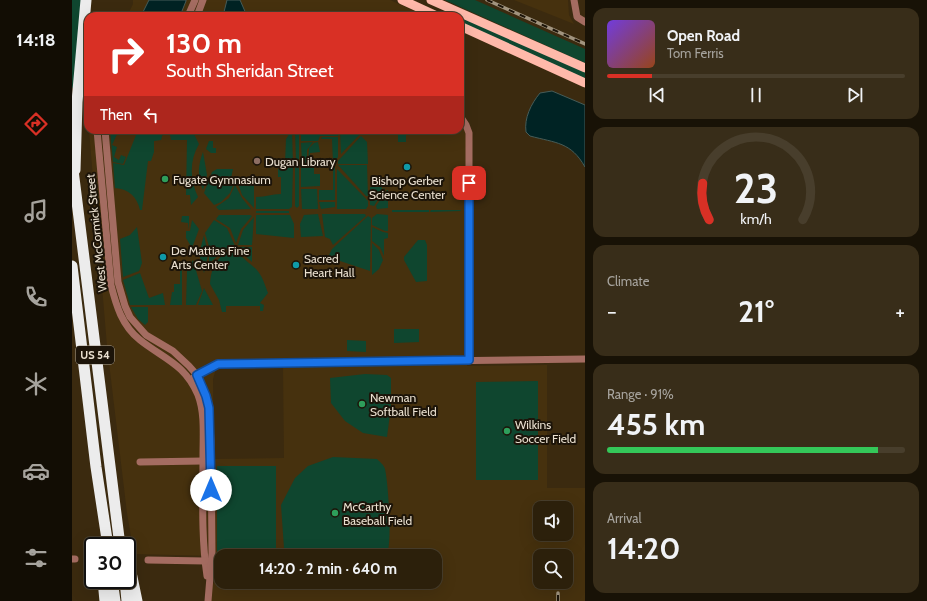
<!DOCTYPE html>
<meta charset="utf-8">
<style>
body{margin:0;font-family:Cabin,sans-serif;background:#382d19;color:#f1f3f6;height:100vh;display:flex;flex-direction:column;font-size:15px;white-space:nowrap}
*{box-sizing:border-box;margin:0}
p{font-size:13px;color:#a6a39d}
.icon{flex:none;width:22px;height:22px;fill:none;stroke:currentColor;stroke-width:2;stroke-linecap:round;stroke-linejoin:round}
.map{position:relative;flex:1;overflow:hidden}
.drawer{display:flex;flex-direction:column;gap:8px;padding:8px;background:#181206;width:342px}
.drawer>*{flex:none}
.top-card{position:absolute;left:12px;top:12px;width:380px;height:122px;border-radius:12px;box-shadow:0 4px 16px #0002,0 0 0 1px #483e2c;background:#d93025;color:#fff;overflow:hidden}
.buttons{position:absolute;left:461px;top:501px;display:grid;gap:8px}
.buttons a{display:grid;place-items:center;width:40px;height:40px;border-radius:8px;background:#2c200b;box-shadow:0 4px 16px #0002,0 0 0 1px #483e2c;font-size:20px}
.speed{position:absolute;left:12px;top:537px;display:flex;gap:8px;font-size:20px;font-weight:700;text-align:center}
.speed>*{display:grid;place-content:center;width:52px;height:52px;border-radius:50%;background:#2c200b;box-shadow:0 4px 16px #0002,0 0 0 1px #483e2c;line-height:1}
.speed .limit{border:2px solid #111;border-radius:6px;background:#fff;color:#111}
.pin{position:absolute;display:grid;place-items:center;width:34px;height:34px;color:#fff;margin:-17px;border-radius:8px;box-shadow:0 2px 6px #0006}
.me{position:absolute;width:44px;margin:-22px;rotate:0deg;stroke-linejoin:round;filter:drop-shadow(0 0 3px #0008)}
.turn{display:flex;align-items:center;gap:14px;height:84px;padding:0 16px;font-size:18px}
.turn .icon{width:52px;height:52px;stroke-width:2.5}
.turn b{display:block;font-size:28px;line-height:34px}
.then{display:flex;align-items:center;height:38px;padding:0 16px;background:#0003;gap:8px;font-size:15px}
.big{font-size:30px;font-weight:800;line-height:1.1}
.drawer .tile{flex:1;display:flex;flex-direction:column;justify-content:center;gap:6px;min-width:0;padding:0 14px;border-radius:12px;background:#382d19}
.drawer .dial{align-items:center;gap:0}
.dial svg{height:104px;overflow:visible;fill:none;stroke:#483e2c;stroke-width:7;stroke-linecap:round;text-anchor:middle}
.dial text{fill:#f1f3f6;stroke:none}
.song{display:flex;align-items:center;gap:12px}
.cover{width:48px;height:48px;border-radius:6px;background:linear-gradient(135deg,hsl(260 70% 55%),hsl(20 70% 35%))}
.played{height:4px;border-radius:2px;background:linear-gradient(90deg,#d93025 15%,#483e2c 15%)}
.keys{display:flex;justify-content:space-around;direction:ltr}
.heat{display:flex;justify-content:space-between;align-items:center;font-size:22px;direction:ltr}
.charge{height:6px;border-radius:3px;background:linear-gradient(90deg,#34c759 91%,#483e2c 0)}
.trip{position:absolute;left:142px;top:549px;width:228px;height:40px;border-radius:12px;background:#2c200b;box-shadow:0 4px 16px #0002,0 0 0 1px #483e2c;font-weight:800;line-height:40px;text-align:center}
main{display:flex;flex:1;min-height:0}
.dock{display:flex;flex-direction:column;width:72px;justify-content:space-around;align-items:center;background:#120d04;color:#a6a39d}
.dock .icon{width:28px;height:28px}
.dock .current{color:#d93025}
.dock b{font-size:18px;color:#f1f3f6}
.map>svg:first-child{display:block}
</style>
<main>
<nav class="dock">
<b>14:18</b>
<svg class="icon current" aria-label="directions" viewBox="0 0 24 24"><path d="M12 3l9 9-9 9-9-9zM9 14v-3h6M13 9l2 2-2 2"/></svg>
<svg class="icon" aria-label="music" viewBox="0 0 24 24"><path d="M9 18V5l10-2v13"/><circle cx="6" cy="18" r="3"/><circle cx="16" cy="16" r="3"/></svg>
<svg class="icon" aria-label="phone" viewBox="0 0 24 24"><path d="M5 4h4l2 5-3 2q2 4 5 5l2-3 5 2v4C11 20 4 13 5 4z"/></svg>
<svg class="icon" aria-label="climate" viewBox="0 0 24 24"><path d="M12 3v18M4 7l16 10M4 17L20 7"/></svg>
<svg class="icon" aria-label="car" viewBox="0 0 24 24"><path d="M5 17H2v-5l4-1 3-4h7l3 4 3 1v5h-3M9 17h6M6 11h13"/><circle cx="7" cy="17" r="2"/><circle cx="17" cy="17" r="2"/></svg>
<svg class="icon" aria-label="filters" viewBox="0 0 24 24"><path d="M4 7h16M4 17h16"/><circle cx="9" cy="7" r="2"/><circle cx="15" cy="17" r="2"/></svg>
</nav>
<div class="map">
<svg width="513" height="601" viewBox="0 0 513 601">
<rect width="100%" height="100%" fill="#3b2a0f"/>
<g fill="#46310e" fill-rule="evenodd">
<polygon points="61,0 318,0 354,16 55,16 61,4"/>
<polygon points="442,0 496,0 497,15 502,24"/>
<path d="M 388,120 L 394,133 L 395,366 L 475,365 L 475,488 L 513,488 L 513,601 L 136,601 L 136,586 L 144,582 L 141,567 L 143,556 L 62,554 L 55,513 L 35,346 L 17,130 L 388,130 ZM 155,368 L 211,368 L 212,458 L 142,459 L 141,379 L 144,369 ZM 468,508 L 494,508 L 494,534 L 468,534 ZM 149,556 L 363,556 L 363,582 L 149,582 ZM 468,556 L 494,556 L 494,582 L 468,582 Z"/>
</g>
<g fill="#0f462f">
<polygon points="0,0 10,0 2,87 0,88"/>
<polygon points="373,0 403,0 513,49 513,63"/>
<polygon points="388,17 513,72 513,80 388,24"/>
<polygon points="38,130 47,130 40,145 45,147 42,157 47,160 49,155 54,157 51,164 41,162"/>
<path d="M 66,130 L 92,130 L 89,140 L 82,141 L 82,152 L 79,161 L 76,161 L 70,210 L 68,210 C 65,197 57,189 43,188 L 41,163 L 52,165 Z"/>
<path d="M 97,130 L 120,130 L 127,144 C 117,161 118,180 126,197 L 119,205 L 118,195 L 114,195 L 115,140 L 99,140 Z"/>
<polygon points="167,130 206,130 169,132"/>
<polygon points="220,130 221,164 213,164 214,139"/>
<polygon points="223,130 227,130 227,162 224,163"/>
<polygon points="229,130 265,130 266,136 248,136 246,141 229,141"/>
<polygon points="268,130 289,130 290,132 269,154"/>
<rect x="326" y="130" width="8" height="12"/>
<polygon points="289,136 295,142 296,164 266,164 266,161"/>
<polygon points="250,137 266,137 266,157 262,163 261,163 260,139 249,139"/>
<polygon points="137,141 141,141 141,148 144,148 144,153 139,153 134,149"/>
<polygon points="241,142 235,150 235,163 230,163 229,143"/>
<polygon points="246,142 248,152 238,153 238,163 236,163 237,148 242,143"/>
<path d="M 131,152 L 135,175 L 131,190 C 125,177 126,165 131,152 Z"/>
<polygon points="266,165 295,165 296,196 294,196"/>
<path d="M 213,166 L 221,166 L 220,207 L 217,209 L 184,209 L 184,197 C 195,197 199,194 209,194 L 209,177 L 206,177 L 206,169 L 213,169 Z"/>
<polygon points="225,166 227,168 227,206 225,208 223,206 223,167"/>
<polygon points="229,166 238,166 238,168 242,168 242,174 248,174 248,186 229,187"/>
<polygon points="261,166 263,167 263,200 247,200 247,190 261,190"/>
<polygon points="161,169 159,178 161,186 158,193 149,202 142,205 132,193 140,172 145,169"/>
<polygon points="265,169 296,201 296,206 294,209 265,209"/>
<polygon points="171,184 182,184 182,208 170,195 167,186"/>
<polygon points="163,185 170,198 179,209 147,210 144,207 157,198"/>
<polygon points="298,187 310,187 310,189 313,188 302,206 298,205"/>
<polygon points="229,189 245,189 246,209 230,209"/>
<polygon points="315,190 316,190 316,208 305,209 304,206"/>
<polygon points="247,202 263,202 263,207 249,209"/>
<rect x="320" y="210" width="37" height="2"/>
<polygon points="359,210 388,210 389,211 358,212"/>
<rect x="184" y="211" width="33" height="2"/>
<polygon points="246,214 251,236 229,237 228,224 232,215"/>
<polygon points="250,214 293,214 294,216 261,245 258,239 253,237"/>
<polygon points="305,214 316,215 316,231 313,231 300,225 300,218"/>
<polygon points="147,215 178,215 180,216 169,229 164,243 158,228 144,219"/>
<polygon points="184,215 218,215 222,224 222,238 184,234"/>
<polygon points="110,216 117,216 117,230 116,223 109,222"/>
<polygon points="296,216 299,218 298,271 256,257 260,249"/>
<polygon points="182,217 180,245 166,245 171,230"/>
<polygon points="120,220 127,229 120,248 114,238 114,231 118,231"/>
<polygon points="142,220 155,228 163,246 152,250 139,262 137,262 137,246 133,233"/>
<polygon points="65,227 70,263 67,271 51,277 48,239 58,235"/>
<polygon points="300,227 311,232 316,233 316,238 312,239 312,256 308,247 300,241"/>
<polygon points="132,235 136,255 132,273 127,254"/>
<polygon points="346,240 353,240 355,245 355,281 344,282 332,260 332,257"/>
<polygon points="300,243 307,250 311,260 307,269 300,275"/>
<polygon points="166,247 180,247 180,262 171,254"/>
<path d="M 164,248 C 168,258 177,262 184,269 C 190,275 193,285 196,293 L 188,303 L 192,305 L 191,311 L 188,311 L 188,306 L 154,306 L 154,312 L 150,312 L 147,300 L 138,284 C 139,266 146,254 164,248 Z"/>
<polygon points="121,260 130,291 124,305 114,305 115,271"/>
<polygon points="108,270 110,270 110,305 98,305 100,292 102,292 102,284 108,284"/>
<polygon points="68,273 77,298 91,293 93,305 58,305 51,280"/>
<polygon points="132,288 141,305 126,305"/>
<polygon points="59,307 76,307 76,322 73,325 66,319"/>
<polygon points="322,329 347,329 347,342 322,343"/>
<polygon points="275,340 294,341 294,352 275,351"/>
<polygon points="293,374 315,375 319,378 319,406 315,437 291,433 273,421 259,403 258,378"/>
<polygon points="466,381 466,480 404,480 404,382"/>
<path d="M 261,457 L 305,459 C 308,462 312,465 313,469 C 316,481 321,548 314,556 L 215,555 L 212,548 L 209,505 L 223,478 L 236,466 Z"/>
<rect x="145" y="466" width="59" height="89"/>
</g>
<g fill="#002324" stroke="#465c58">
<polygon points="77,0 114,0 114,1 108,16 69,16"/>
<polygon points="155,0 168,0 175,16 151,16"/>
<path d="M 480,91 L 513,105 L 513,167 C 499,142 484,143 458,136 L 454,132 C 452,118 459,104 468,93 Z"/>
</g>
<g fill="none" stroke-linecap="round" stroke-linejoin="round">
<g stroke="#a46c61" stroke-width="7">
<polyline points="502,0 505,17 513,22"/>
<polyline points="116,16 123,0"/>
<polyline points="125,16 131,0"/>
<polyline points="388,116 394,125 397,133 397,360"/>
<path d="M 25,130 L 39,285 C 44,305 50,326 68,340 C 92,359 113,364 126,395 C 133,413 131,436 131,455 C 131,495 129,536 135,576"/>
<polyline points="33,130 46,282 53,306 58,317 74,335 101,351 117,366 125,375 134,396 137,408 139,442 140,553 136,601"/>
<polyline points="122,377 146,364 513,359"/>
<polyline points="68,462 131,461"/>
<polyline points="0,559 3,559"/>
<polyline points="76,560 133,561"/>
</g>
<g stroke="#ffb9aa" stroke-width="9">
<polyline points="330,0 365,16"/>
<polyline points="359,0 513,68"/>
<polyline points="388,26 513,83"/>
</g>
<g stroke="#ececec" stroke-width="11">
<polyline points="0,162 48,546"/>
<polyline points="3,170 5,102 14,0"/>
<polyline points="0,266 24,467 36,546"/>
<polyline points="55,553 65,601"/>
<polyline points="31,580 33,601"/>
<polyline points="40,580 43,601"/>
<polyline points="53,580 55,601"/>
</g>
<defs>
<g id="rail">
<polyline points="415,0 513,44"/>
<polyline points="486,601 486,593"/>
</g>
</defs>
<use href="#rail" stroke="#a1947f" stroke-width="3.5"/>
<use href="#rail" stroke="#1c1409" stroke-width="2" stroke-dasharray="6" stroke-linecap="butt"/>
</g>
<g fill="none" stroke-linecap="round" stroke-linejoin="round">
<defs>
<polyline id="route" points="139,490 137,408 134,396 125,375 146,364 397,360 397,183"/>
</defs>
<use href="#route" stroke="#114b97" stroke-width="10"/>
<use href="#route" stroke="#1a73e8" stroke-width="7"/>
</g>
<circle fill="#8d6e63" stroke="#1c1409" stroke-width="1.5" cx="185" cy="161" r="4"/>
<g fill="#0f9aa8" stroke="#1c1409" stroke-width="1.5">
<circle cx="335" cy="167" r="4"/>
<circle cx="91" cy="257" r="4"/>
<circle cx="224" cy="265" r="4"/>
</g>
<g fill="#2e9e5b" stroke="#1c1409" stroke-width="1.5">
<circle cx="93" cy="179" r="4"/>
<circle cx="290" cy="404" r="4"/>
<circle cx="435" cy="431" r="4"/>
<circle cx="263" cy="513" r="4"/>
</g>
<g text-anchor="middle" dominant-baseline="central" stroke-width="4" stroke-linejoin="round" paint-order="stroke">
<rect fill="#1c1409" stroke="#aca394" stroke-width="1" x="4" y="346" width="38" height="18" rx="3"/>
<g font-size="11" font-weight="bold" fill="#eae0d0">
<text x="23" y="355">US 54</text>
</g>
<g font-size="12" fill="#eae0d0" stroke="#1c1409" text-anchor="start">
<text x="193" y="161">Dugan Library</text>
<text x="101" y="179">Fugate Gymnasium</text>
<text x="335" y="180" text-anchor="middle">Bishop Gerber<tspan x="335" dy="14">Science Center</tspan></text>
<text x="99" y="250">De Mattias Fine<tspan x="99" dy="14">Arts Center</tspan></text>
<text x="232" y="258">Sacred<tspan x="232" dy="14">Heart Hall</tspan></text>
<text x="298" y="397">Newman<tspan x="298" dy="14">Softball Field</tspan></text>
<text x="443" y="424">Wilkins<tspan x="443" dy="14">Soccer Field</tspan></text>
<text x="271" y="506">McCarthy<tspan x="271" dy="14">Baseball Field</tspan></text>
</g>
<g font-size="12" fill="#eae0d0" stroke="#1c1409">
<text transform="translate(24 233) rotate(-96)">West McCormick Street</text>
</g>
</g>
</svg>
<div class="buttons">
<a><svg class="icon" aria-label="sound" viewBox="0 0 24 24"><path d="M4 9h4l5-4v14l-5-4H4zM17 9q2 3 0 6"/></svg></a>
<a><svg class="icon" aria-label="search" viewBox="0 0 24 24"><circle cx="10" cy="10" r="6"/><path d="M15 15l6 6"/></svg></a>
</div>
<div class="speed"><div class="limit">30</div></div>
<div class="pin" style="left:397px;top:183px;background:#d93025"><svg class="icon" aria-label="arrive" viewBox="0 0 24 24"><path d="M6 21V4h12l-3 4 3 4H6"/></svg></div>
<svg class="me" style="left:139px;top:490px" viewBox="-20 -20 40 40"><circle r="19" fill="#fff"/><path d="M0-13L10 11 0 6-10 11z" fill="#1a73e8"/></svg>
<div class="trip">14:20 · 2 min · 640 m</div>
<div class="top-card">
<div class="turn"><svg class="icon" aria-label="right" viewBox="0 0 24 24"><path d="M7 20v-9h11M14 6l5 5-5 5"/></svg><div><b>130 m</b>South Sheridan Street</div></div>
<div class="then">Then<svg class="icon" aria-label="left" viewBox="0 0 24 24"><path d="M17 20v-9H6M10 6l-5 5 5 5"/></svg></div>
</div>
</div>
<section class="drawer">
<div class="tile">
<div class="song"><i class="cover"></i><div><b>Open Road</b><p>Tom Ferris</p></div></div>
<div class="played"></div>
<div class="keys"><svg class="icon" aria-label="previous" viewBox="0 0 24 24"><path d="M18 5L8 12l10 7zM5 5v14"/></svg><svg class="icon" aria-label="pause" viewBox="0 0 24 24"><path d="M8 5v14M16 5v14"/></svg><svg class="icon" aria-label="next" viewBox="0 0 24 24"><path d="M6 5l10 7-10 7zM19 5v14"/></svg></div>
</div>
<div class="tile dial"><svg viewBox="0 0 100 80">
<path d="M14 69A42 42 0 1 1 86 69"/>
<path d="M14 69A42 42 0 0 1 9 41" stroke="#d93025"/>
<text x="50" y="56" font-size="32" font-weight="700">23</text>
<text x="50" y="72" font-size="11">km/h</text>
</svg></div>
<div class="tile"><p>Climate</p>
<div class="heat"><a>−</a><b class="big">21°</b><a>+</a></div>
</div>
<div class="tile"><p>Range · 91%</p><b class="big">455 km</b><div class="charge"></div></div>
<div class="tile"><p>Arrival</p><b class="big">14:20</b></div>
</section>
</main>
